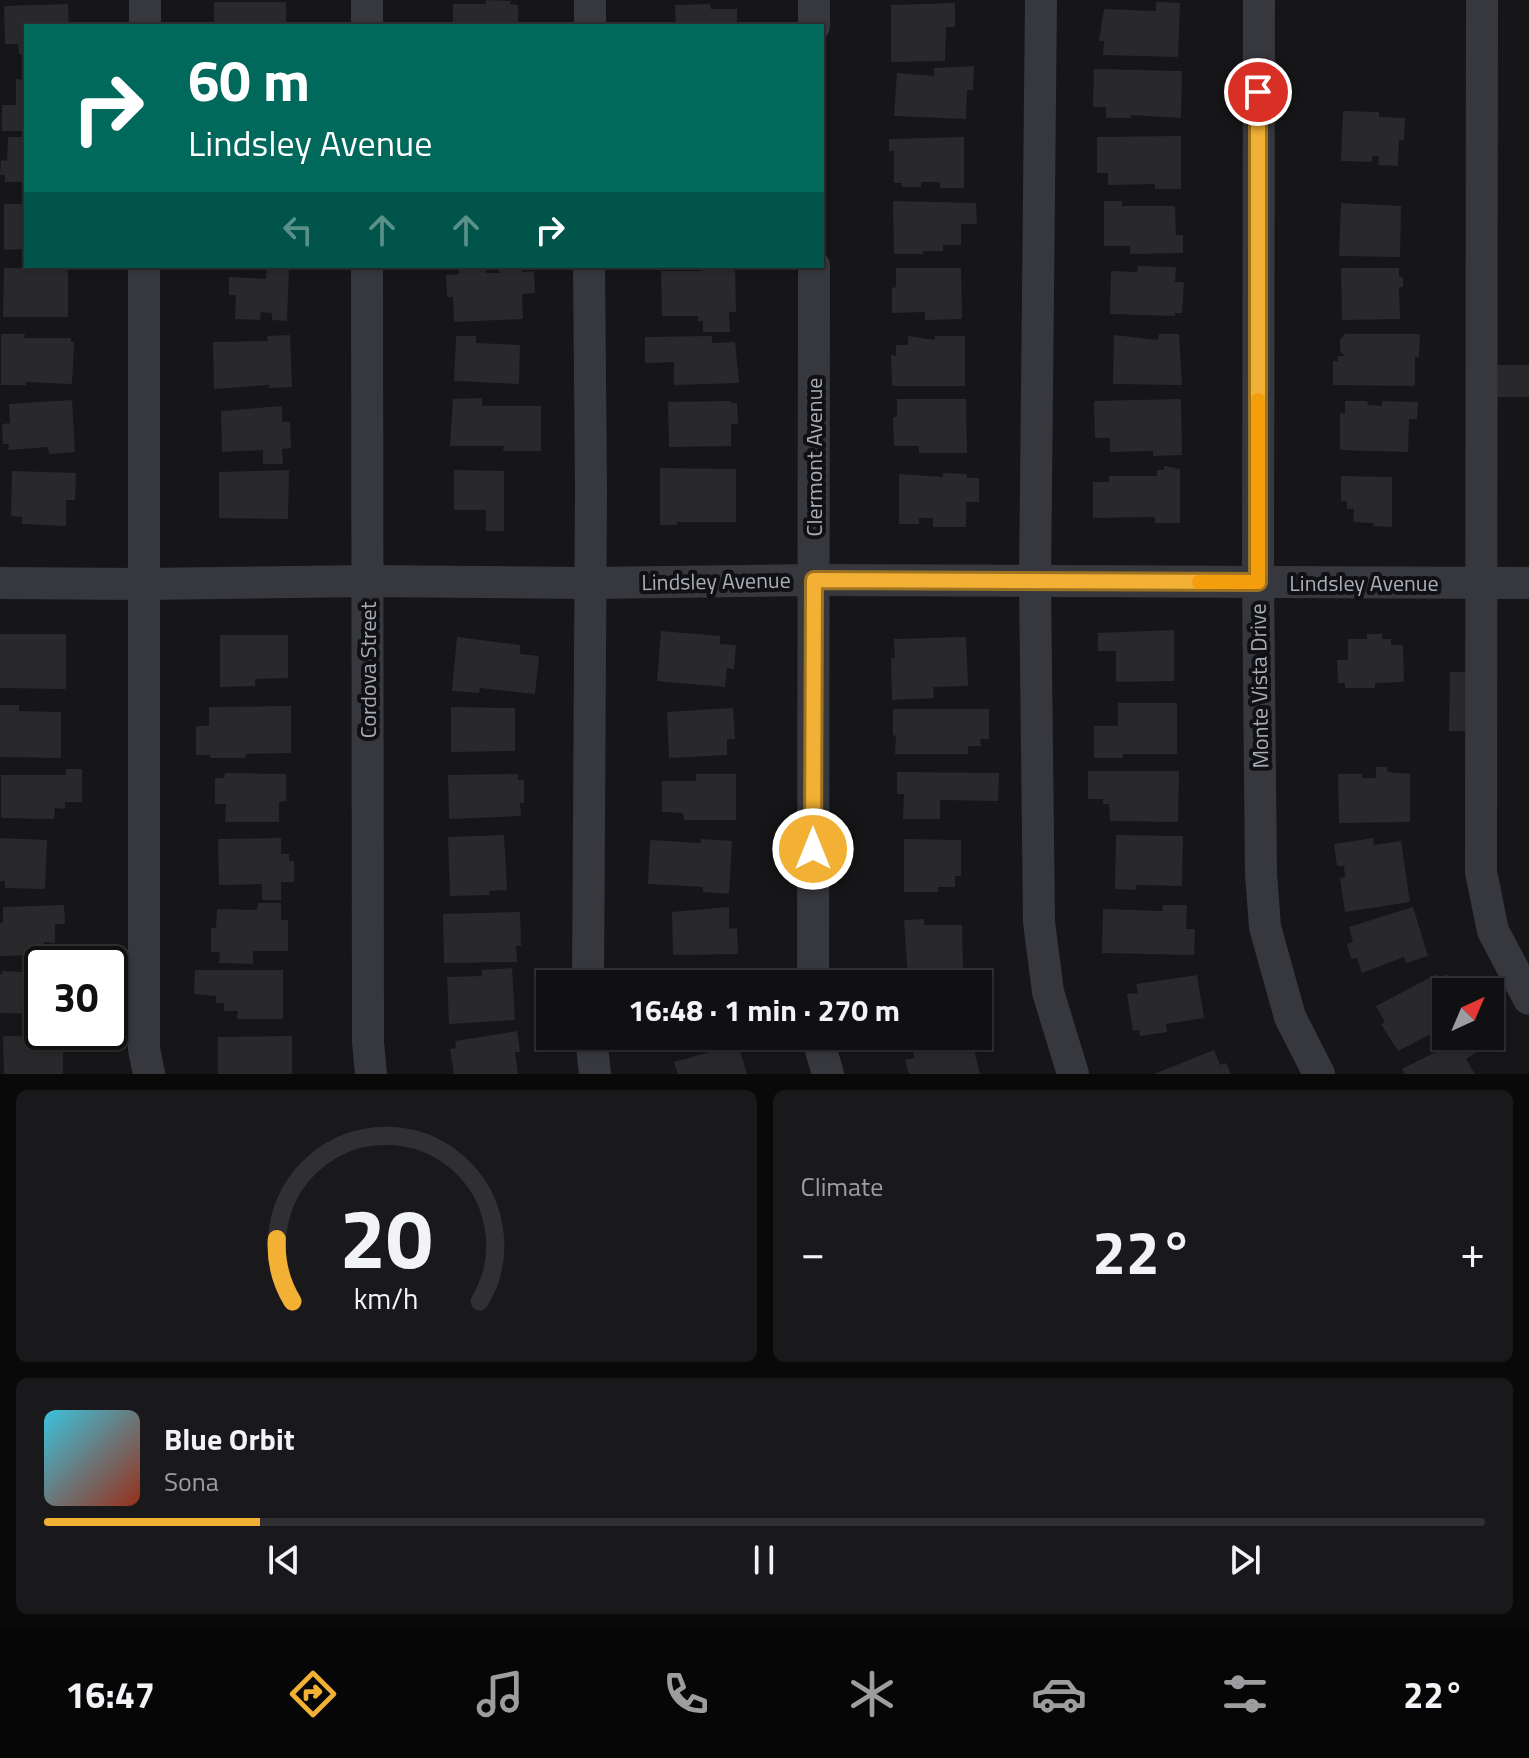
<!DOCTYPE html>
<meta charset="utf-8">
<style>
body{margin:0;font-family:"Titillium Web",sans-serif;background:#19191b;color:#f1f3f6;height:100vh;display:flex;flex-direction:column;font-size:30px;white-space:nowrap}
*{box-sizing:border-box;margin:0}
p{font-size:26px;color:#9c9d9f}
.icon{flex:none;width:44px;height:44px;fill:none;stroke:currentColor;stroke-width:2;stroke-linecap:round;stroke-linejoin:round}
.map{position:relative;height:1074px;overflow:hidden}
.panel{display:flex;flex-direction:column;gap:16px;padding:16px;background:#09090a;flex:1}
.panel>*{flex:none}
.guide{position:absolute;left:24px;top:24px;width:800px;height:244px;border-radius:0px;box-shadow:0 2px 6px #0004,0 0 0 2px #303032;background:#00695c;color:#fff;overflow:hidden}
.needle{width:52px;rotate:44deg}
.tools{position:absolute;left:1432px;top:978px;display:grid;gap:16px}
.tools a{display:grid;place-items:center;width:72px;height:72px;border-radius:0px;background:#101012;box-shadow:0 2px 6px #0004,0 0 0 2px #303032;font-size:40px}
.speed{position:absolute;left:24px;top:946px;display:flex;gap:16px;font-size:40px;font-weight:700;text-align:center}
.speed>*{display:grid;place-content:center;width:104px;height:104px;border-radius:50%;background:#101012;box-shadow:0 2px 6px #0004,0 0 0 2px #303032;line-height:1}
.speed .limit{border:4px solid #111;border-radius:12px;background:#fff;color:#111}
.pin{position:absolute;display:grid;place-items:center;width:68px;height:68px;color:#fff;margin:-34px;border:4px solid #fff;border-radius:50%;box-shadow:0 2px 8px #0007}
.me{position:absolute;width:88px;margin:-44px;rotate:0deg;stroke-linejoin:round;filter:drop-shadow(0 0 6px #0008)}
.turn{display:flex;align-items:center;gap:28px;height:168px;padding:0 32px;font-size:36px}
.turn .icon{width:104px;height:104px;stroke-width:2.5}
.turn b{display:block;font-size:56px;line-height:68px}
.lanes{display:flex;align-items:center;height:76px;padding:0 32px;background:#0003;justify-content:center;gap:40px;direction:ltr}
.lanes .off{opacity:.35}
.big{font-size:60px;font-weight:700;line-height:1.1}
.panel .widget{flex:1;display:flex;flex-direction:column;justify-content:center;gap:12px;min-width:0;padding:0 28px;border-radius:12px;background:#19191b}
.panel .dial{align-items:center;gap:0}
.dial svg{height:208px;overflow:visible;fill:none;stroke:#303032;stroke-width:7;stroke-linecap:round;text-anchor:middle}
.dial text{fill:#f1f3f6;stroke:none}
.song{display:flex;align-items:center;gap:24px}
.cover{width:96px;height:96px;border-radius:12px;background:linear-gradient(135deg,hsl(190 70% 55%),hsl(10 70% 35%))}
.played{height:8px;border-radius:4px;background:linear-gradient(90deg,#f2b134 15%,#303032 15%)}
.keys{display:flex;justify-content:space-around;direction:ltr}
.heat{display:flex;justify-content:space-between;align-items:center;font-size:44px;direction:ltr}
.panel .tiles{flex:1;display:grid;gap:16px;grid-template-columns:1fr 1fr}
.widget:last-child{grid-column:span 2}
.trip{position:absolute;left:536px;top:970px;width:456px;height:80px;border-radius:0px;background:#101012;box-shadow:0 2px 6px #0004,0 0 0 2px #303032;font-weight:700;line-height:80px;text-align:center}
.menu{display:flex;height:128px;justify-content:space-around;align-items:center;background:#060607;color:#9c9d9f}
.menu .icon{width:56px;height:56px}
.menu .current{color:#f2b134}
.menu b{font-size:36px;color:#f1f3f6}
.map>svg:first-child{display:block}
</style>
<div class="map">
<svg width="1529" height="1074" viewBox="0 0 1529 1074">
<rect width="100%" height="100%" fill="#161618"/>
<g fill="#29292c">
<polygon points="486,0 511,1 510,4 518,5 518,22 524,22 524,26 453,26 453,4 486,4"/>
<rect x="214" y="2" width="72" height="24"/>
<polygon points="1156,2 1180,3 1178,57 1103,55 1104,41 1099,41 1104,9 1156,11"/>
<polygon points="955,3 955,27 946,27 945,61 891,62 891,5"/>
<polygon points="68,4 69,26 26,26 26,54 19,54 18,44 5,44 4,6"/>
<polygon points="710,4 711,9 737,9 737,26 676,26 675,5"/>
<polygon points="974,66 973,90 967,90 966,119 894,116 897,73 934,76 934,68"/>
<polygon points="1094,69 1182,71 1181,118 1131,115 1131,118 1106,118 1106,107 1093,107"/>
<polygon points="16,79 26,80 26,131 2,131 2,105 16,105"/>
<polygon points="1343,111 1379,112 1379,117 1405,118 1404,140 1399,140 1398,166 1378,165 1379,156 1372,156 1372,162 1341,161"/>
<polygon points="1181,136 1181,189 1155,189 1155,184 1108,185 1108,173 1097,173 1097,137"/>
<polygon points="8,137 26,137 26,182 5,182 5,175 0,175 1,160 7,161"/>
<polygon points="964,137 964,188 940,188 940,182 921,182 921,187 902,187 902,183 894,183 894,151 889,151 889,139"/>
<polygon points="893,201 976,203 977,224 961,224 961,245 943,245 943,251 923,251 923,254 894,254"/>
<polygon points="1104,201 1122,201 1122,206 1175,206 1176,235 1183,235 1183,253 1130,254 1130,246 1104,246"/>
<polygon points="1341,203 1401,206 1400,257 1339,256"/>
<polygon points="4,204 26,204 26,249 4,250"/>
<polygon points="499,266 522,266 522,272 534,271 535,293 522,294 523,319 454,322 453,297 447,297 446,275 459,274 459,268 486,267 486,273 499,273"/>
<polygon points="703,266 735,266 736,312 729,312 730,332 703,332 703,321 698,321 698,316 662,316 661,271 702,271"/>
<polygon points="1138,266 1176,267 1175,282 1184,282 1182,313 1175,313 1175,316 1110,314 1111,271 1137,272"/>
<polygon points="4,268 68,269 68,317 3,317"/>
<polygon points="267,268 289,268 287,321 272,320 272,313 261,312 260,320 235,319 236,295 229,295 229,277 266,279"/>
<polygon points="896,268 961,268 962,319 925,320 925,312 892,313 892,288 896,287"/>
<polygon points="1341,268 1399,268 1399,277 1403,277 1403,287 1399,287 1400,319 1342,320"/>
<polygon points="1,334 25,334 24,338 71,338 71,342 74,342 72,384 26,382 26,385 1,385"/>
<polygon points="1159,334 1179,334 1182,385 1113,384 1114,335 1158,340"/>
<polygon points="1345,334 1420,334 1419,357 1415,357 1415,386 1333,385 1333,361 1338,361 1338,356 1344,356 1340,350 1340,340"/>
<polygon points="290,335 292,387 269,388 269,385 214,389 213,342 268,341 267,336"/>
<polygon points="456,336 476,336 476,343 520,345 519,384 454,381"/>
<polygon points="712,336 712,343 735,342 739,383 674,385 674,362 645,363 645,337"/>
<polygon points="908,336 935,340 935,336 965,336 965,386 892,386 891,355 896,356 896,345 908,345"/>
<rect x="1493" y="365" width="36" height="32"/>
<polygon points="482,398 482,406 541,406 541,451 503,451 504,446 450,446 453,399"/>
<polygon points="897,399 966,399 967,453 919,453 919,446 894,446 893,417 897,417"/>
<polygon points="1181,399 1182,455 1153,456 1153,451 1110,452 1110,438 1095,438 1094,401"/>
<polygon points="72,400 75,452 49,454 48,447 8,450 9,444 3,444 2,424 10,423 9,404"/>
<polygon points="731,401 731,403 737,403 738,424 731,424 731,446 669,447 668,402"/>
<polygon points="1345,401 1367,401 1368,405 1382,406 1382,401 1418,402 1417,419 1409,419 1408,452 1340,450 1340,413 1345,414"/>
<polygon points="282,406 282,422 290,422 291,448 282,449 283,464 263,464 263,450 222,452 221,411"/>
<polygon points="1164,466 1180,469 1180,523 1155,523 1155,517 1093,518 1093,482 1109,482 1109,476 1157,476 1157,470 1164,470"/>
<polygon points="660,468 736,469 736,522 677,522 677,525 660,525"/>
<polygon points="289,470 288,519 219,518 219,472"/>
<polygon points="454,470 504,471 504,531 486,531 486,510 454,510"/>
<polygon points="12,471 76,473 75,500 66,500 66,526 22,524 22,517 11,516"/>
<polygon points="943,473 967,474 967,478 979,478 979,502 966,502 966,527 933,527 933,518 919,518 919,524 899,524 899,474 943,477"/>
<polygon points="1341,476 1392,477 1392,527 1373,526 1374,523 1353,522 1354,509 1347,509 1347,501 1341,501"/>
<polygon points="1174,630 1174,681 1116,682 1116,651 1098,651 1098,633"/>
<polygon points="661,631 720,636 720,644 736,645 734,669 727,668 725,687 657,681"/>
<polygon points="0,634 66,634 66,689 0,688"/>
<polygon points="1367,634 1382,634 1382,639 1391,639 1391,645 1403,645 1404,682 1375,683 1375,688 1345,688 1345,683 1338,683 1337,660 1348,660 1348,639 1367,639"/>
<polygon points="220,635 288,635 288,678 255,679 255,686 220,687"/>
<polygon points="457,637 520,645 520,654 539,656 535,694 480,688 479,693 452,691"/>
<polygon points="966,637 968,686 933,687 934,698 892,700 891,658 895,658 894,639"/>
<polygon points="1450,672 1476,672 1475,731 1449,731"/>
<polygon points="1118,703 1177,703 1177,754 1123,754 1123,758 1094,758 1094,726 1118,726"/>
<polygon points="0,705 19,705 19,711 61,712 61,758 0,757"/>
<polygon points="291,706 291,753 246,754 245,758 210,758 210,755 196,755 196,726 209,726 209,707"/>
<polygon points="451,707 515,708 515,751 451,752"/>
<polygon points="733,708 735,739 727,739 727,755 669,758 667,712"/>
<polygon points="893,709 989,709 989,739 980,739 981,746 968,746 968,754 895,754 896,735 893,736"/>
<polygon points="1376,767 1387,767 1387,772 1410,774 1410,822 1339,823 1338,774 1362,774 1362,778 1376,778"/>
<polygon points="66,769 82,769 82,802 65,802 65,809 55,808 54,819 1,818 1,775 66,775"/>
<polygon points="1088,771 1179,771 1178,822 1110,821 1109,804 1103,804 1103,799 1088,799"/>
<polygon points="897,772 999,773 998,801 940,800 940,819 903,819 904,794 897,794"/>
<polygon points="225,773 286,774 286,801 279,802 279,822 225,822 226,804 215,804 215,778 224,778"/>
<polygon points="518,774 518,780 524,780 524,803 520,803 521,816 449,819 448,775"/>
<polygon points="696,774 736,774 736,820 684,820 683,813 662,812 662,781 696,781"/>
<polygon points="504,835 507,890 489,891 490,895 450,896 448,837"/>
<polygon points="1116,835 1183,836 1182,886 1136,885 1136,890 1115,889"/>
<polygon points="0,838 47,840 45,889 5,888 5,881 0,881"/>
<polygon points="281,838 281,854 289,854 289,861 294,861 294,882 281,882 281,900 262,900 262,884 219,885 218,839"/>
<polygon points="1373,838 1374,845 1401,841 1410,902 1345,912 1340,878 1345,877 1344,866 1337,866 1334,844"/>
<polygon points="701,839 732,841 729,894 703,892 703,887 648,884 650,840 701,843"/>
<polygon points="904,839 961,840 961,876 955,876 955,887 938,887 938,892 904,892"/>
<polygon points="258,903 281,903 281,920 288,920 288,951 253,951 253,964 219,963 220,952 211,952 211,928 216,928 217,909 257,910"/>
<polygon points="64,905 65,924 55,924 55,943 44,942 44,955 0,956 0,923 3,923 3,907"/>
<polygon points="1163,905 1187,905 1186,929 1195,929 1194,955 1102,953 1103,909 1162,911"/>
<polygon points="729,907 729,929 737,928 738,954 673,955 672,912"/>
<polygon points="1413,907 1428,956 1406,963 1404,957 1362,973 1357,958 1351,959 1347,944 1353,942 1349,927"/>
<polygon points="520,912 521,946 516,946 517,962 444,963 443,914"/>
<polygon points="924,919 924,925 962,925 963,969 935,970 935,977 908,978 904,920"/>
<polygon points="512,968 515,1020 449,1024 447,977 482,976 482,970"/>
<polygon points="195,970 283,970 283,1019 237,1019 238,1011 224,1011 224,1003 216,1003 216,996 194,994"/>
<polygon points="2,971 42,973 42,1014 0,1013 0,974 2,974"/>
<polygon points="738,971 739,984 663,984 663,977"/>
<polygon points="1437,974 1439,978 1447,974 1456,990 1446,992 1446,1026 1398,1051 1381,1024 1385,1022 1376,1006"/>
<polygon points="1197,975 1204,1018 1166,1024 1167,1032 1140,1036 1139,1030 1133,1031 1127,994 1138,993 1136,984"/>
<polygon points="517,1031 520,1052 515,1052 518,1074 454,1074 450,1049 456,1048 455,1041"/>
<polygon points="3,1036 68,1037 68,1051 63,1052 63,1074 4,1074"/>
<polygon points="292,1036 292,1074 218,1074 218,1037"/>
<polygon points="1468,1036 1477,1052 1466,1059 1475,1074 1405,1074 1402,1069"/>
<polygon points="971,1038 980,1074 909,1074 905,1060 914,1058 913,1052"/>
<polygon points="738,1044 747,1074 678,1074 674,1062"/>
<polygon points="1214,1050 1220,1065 1226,1063 1231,1074 1154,1074"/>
</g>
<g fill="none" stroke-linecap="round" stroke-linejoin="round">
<g stroke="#37383d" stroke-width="32">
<polyline points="367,0 367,26"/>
<polyline points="1041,0 1035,582 1039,922 1048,992 1073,1074"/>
<polyline points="1259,0 1258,582 1261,874 1265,927 1290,1017 1319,1074"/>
<polyline points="1482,0 1481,872 1493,931 1529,999"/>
<polyline points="145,26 145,0"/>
<polyline points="590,26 590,0"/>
<polyline points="814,26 814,0"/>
<polyline points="144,266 144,1049 149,1074"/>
<polyline points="367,266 368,1042 371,1074"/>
<polyline points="0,583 143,584 368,581 589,583 814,580 1529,583"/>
<polyline points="588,984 591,490 589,266"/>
<polyline points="813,984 814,266"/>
<polyline points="591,1036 595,1074"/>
<polyline points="820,1036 821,1050 828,1074"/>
</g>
</g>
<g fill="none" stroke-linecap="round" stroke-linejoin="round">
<defs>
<polyline id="route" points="813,849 814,580 1258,582 1258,92"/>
</defs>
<use href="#route" stroke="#9d7322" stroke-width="20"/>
<use href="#route" stroke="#f2b134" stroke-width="14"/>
<polyline stroke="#f59e0b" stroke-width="14" points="1199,582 1258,582 1258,400"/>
</g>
<g text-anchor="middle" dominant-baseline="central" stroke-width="8" stroke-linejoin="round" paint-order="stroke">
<g font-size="22" fill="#a8adb8" stroke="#111113">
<text transform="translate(814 457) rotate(-90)">Clermont Avenue</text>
<text transform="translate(716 581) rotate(-1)">Lindsley Avenue</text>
<text x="1364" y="583">Lindsley Avenue</text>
<text transform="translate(368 670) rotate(-90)">Cordova Street</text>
<text transform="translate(1259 686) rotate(-91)">Monte Vista Drive</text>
</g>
</g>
</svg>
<div class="tools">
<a><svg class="needle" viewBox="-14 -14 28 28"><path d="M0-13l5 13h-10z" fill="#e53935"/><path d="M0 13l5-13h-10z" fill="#9c9d9f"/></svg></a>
</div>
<div class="speed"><div class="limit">30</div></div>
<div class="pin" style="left:1258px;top:92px;background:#d93025"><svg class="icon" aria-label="arrive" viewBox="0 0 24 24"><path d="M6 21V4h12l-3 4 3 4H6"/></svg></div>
<svg class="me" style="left:813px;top:849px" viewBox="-20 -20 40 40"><circle r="17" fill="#f2b134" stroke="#fff" stroke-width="3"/><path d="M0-11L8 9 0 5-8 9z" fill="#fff"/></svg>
<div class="trip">16:48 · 1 min · 270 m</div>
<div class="guide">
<div class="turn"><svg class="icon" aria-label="right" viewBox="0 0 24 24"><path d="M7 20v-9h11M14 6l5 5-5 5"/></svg><div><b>60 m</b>Lindsley Avenue</div></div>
<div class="lanes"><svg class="icon off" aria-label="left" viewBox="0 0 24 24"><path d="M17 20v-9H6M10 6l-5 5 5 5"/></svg><svg class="icon off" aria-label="ahead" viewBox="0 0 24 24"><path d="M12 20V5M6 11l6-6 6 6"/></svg><svg class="icon off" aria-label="ahead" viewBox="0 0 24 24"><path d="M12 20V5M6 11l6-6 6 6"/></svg><svg class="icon" aria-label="right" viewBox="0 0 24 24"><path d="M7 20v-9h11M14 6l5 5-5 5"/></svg></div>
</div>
</div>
<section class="panel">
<div class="tiles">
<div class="widget dial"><svg viewBox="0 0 100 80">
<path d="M14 69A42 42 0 1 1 86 69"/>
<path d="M14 69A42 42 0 0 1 8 45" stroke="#f2b134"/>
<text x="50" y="56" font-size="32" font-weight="700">20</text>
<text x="50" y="72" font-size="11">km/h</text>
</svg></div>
<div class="widget"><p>Climate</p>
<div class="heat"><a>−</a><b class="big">22°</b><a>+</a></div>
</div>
<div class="widget">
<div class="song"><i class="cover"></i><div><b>Blue Orbit</b><p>Sona</p></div></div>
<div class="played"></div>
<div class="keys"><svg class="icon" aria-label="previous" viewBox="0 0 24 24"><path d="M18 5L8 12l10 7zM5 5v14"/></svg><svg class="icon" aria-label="pause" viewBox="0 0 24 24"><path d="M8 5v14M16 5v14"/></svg><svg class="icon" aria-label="next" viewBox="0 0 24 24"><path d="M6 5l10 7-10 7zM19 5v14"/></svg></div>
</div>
</div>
</section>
<nav class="menu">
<b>16:47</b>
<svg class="icon current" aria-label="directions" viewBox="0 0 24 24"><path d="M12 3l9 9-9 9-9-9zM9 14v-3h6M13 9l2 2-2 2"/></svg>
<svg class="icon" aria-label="music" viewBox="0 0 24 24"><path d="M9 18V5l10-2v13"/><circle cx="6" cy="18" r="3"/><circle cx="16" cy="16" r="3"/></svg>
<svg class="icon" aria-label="phone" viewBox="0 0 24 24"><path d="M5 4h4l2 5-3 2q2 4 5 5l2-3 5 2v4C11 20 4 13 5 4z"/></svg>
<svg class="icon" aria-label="climate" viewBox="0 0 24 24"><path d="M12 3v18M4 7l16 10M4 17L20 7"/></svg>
<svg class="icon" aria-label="car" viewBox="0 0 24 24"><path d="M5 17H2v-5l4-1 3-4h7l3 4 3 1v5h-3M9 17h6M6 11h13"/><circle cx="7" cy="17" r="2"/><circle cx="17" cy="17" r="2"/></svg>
<svg class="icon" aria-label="filters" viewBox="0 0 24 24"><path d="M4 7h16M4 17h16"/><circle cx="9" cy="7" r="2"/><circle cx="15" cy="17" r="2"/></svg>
<b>22°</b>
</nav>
